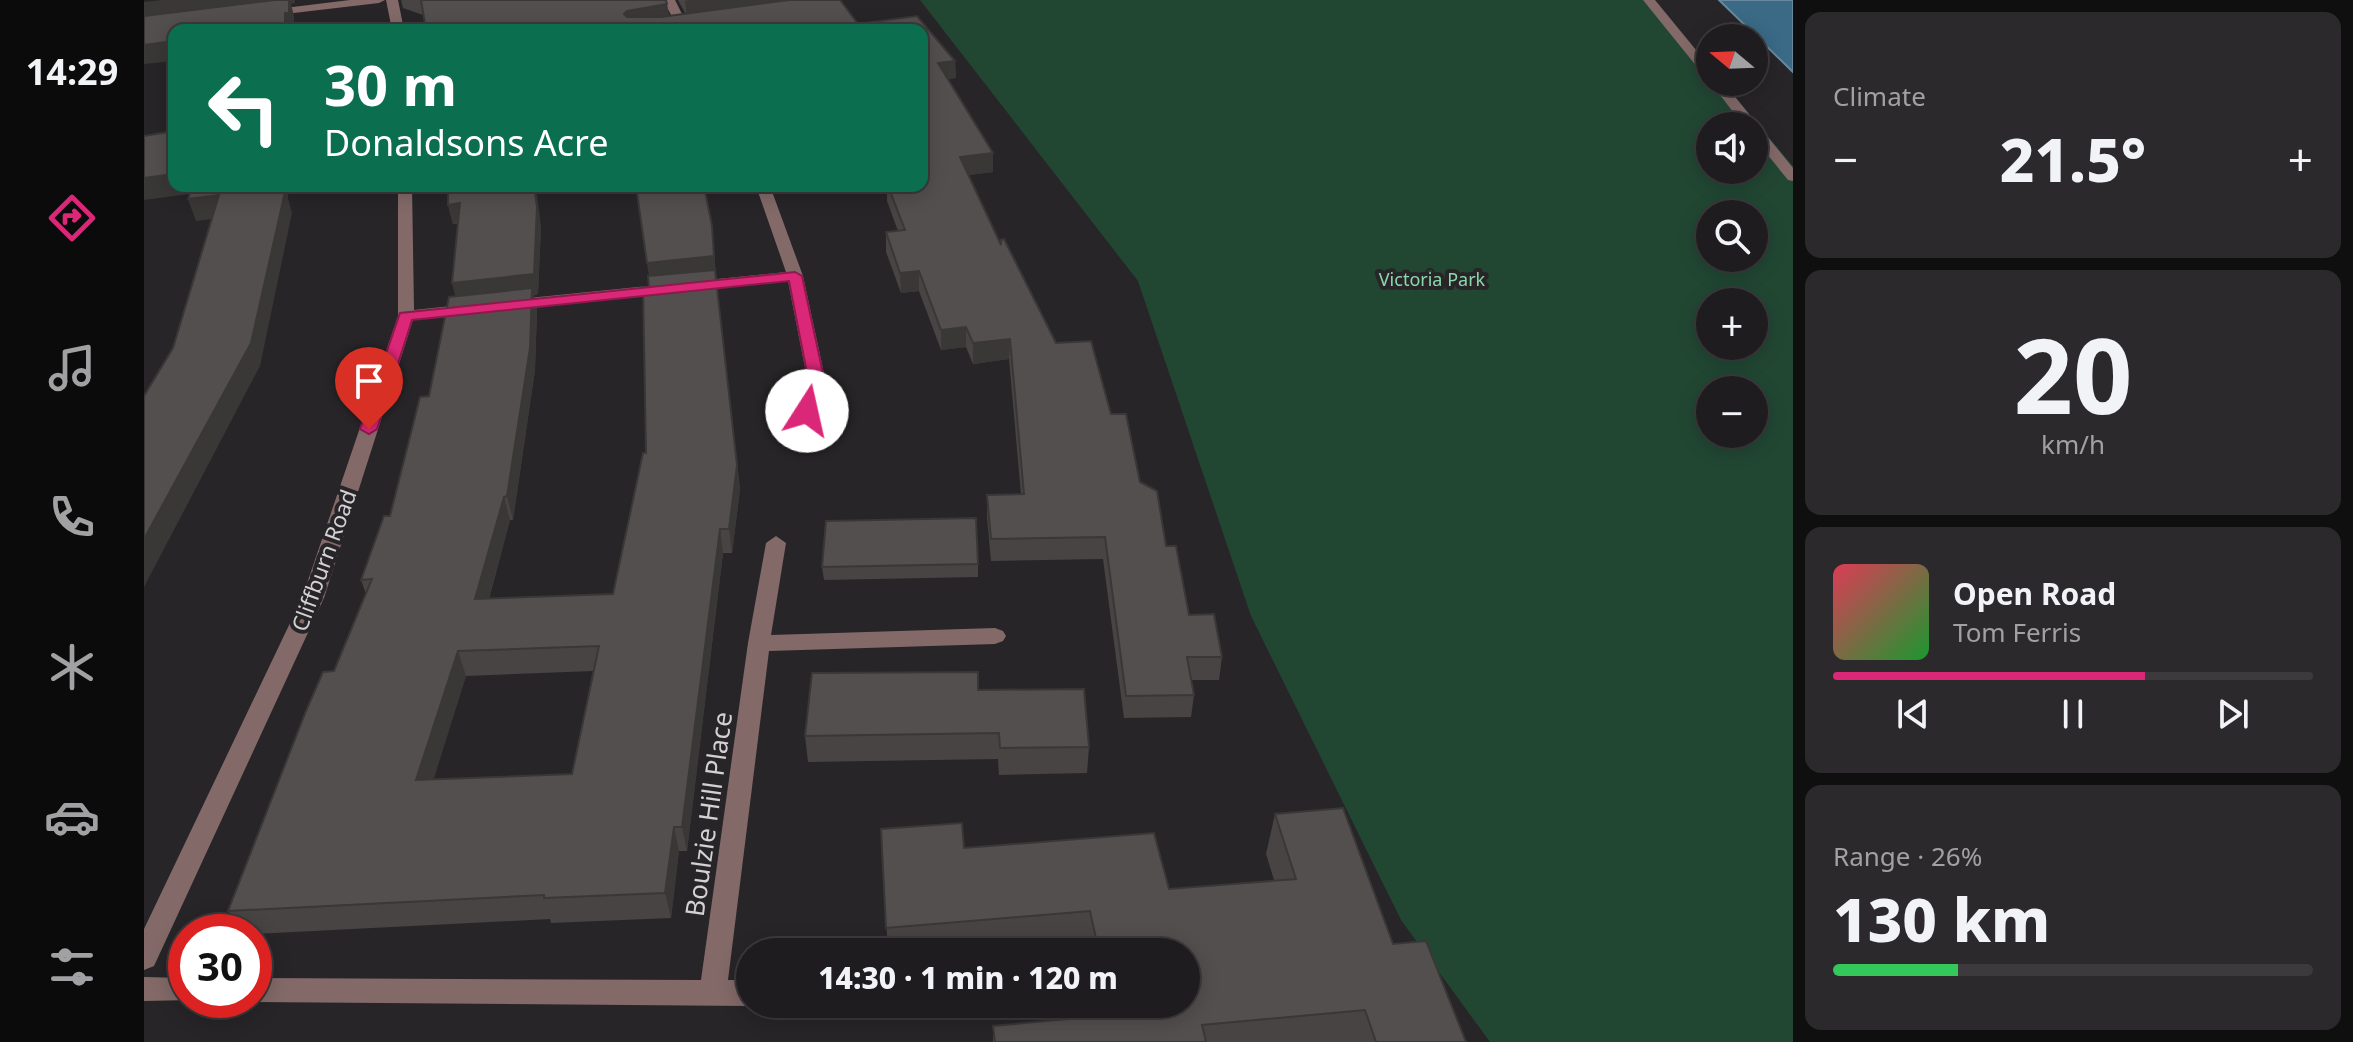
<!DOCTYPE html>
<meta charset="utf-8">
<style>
body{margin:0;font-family:"Noto Sans",sans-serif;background:#2b292b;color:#f1f3f6;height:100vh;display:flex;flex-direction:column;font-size:30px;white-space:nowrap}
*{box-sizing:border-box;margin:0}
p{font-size:26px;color:#a1a1a4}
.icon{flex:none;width:44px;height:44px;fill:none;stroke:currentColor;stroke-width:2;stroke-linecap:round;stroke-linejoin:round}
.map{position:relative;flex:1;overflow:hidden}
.side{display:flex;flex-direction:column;gap:12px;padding:12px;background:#100f10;width:560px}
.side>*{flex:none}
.banner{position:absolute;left:24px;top:24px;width:760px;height:168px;border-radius:16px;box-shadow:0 4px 20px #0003,0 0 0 2px #3c3a3c;background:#0b6e4f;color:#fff;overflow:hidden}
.needle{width:52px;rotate:289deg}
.buttons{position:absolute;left:1552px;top:24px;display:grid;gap:16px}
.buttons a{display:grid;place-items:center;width:72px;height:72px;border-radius:50%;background:#1e1c1e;box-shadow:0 4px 20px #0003,0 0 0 2px #3c3a3c;font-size:40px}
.speed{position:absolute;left:24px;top:914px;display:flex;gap:16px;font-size:40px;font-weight:700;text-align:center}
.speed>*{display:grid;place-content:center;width:104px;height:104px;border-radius:50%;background:#1e1c1e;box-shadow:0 4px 20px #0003,0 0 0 2px #3c3a3c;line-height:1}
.speed .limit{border:12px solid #d22;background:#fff;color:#111}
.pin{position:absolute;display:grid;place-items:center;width:68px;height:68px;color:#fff;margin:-82px -34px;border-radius:50% 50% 50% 0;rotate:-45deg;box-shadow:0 0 8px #0007}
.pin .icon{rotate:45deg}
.me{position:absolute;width:88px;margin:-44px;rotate:10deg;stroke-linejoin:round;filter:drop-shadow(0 0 6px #0008)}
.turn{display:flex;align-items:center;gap:28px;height:168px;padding:0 24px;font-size:36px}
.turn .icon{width:104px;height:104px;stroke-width:2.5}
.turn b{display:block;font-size:56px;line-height:68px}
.big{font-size:60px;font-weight:800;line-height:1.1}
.side .tile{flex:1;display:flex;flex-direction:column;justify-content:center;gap:12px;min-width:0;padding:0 28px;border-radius:16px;background:#2b292b}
.side .dial{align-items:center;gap:0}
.dial b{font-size:104px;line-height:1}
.song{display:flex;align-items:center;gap:24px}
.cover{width:96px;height:96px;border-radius:12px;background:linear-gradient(135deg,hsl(350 70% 55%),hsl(130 70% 35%))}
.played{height:8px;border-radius:4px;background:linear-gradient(90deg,#db2777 65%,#3c3a3c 65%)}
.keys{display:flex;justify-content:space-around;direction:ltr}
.heat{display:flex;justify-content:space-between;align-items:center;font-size:44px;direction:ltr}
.charge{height:12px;border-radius:6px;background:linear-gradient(90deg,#34c759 26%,#3c3a3c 0)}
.trip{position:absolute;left:592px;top:938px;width:464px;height:80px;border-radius:40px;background:#1e1c1e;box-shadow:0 4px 20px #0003,0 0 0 2px #3c3a3c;font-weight:800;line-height:80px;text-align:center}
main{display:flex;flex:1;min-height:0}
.tabs{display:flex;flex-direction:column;width:144px;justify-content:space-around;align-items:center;background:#0c0b0c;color:#a1a1a4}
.tabs .icon{width:56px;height:56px}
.tabs .on{color:#db2777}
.tabs b{font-size:36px;color:#f1f3f6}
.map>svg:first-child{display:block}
</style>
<main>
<nav class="tabs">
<b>14:29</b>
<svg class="icon on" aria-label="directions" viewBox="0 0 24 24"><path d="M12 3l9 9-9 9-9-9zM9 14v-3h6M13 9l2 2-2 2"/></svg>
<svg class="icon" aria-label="music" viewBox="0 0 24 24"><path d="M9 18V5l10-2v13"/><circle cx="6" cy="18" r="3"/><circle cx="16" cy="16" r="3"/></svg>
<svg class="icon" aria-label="phone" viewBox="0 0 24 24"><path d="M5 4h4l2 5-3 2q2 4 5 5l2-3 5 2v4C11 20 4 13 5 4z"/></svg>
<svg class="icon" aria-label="climate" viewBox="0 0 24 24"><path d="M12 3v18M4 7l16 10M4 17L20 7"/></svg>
<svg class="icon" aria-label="car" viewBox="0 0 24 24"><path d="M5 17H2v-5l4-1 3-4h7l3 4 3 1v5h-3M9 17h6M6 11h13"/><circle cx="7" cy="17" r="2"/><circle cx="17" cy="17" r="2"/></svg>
<svg class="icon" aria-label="filters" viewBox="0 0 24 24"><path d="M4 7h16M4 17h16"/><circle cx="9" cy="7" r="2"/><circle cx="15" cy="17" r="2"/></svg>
</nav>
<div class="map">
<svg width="1649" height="1042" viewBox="0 0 1649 1042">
<rect width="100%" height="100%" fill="#282528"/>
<path fill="#214733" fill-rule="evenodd" d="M 776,0 L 1509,0 L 1566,67 L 1566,82 L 1578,82 L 1649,166 L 1649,1042 L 1346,1042 L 1257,920 L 1107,616 L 994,281 ZM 1566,126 L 1610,126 L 1610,170 L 1566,170 ZM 1566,214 L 1610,214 L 1610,258 L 1566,258 ZM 1566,302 L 1610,302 L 1610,346 L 1566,346 ZM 1566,390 L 1610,390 L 1610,434 L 1566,434 Z"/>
<polygon fill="#3a6a86" stroke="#68899d" stroke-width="2" points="1575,0 1649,0 1649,72"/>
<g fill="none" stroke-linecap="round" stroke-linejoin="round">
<g fill="#836a69" fill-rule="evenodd">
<polygon points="206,0 241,0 235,3 124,16 118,13 124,10"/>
<polygon points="242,0 254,0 260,30 248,30"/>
<polygon points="519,0 531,0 543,24 541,26 533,26"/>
<polygon points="1499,0 1511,0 1566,67 1566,79 1562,78"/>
<polygon points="1566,82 1579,82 1649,168 1649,181 1644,180 1610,138 1610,126 1600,126"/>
<polygon points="254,186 268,186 270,310 326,304 334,309 326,314 269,320 180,598 10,966 0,970 0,929 158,598 254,316"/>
<polygon points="612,186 626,186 659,276 681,378 669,415 657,415 654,411 663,378 644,281 365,310 357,305 365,300 642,272"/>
<polygon points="632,536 642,543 627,635 851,628 859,631 862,636 859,641 851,644 625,651 584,980 606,980 606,1004 610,1004 606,1006 110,1002 103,1000 110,1000 110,978 557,980 604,643 622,543"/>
<polygon points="0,977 42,978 42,1000 49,1000 0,1001"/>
</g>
</g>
<g fill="#474443" fill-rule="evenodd">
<polygon points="257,0 522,0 525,16 541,13 534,0 696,0 714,24 773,16 811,61 812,78 804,79 849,153 849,172 824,175 856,244 857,240 860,239 912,343 947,341 967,414 982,414 996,482 1013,491 1022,546 1032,546 1045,615 1070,614 1078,657 1075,680 1047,680 1050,695 1047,717 980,718 959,559 847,561 843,517 843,495 877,494 865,359 829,364 822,347 797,350 775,291 757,293 742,252 742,232 754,231 743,201 743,186 778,186 778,30 282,30 279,15 259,8"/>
<path d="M 304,205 L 397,226 L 394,294 L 390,295 L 393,310 L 391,370 L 369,520 L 366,520 L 345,599 L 469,594 L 502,453 L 505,287 L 568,226 L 572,276 L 596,489 L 588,553 L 579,553 L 543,851 L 535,851 L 527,918 L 407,923 L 406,919 L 110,934 L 110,932 L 96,932 L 84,911 L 190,671 L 222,594 L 217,580 L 246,516 L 285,396 L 312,296 L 314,224 L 309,224 ZM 449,671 L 428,774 L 289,779 L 322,676 Z"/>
<polygon points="834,564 834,577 680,580 678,567"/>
<polygon points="834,690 945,747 943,773 855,775 854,759 664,762 661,736"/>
<polygon points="1131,814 1249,944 1322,1042 849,1042 849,1026 955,1016 953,1004 1042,1004 1042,952 943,952 943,951 929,952 744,952 737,829 820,848 1025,889 1130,880 1122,854"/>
</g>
<g fill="#3a3737">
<polygon points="18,0 151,0 151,3 147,4 150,16 150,30 0,21 0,2"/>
<polygon points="545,0 677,0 543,17 541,1"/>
<polygon points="523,4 526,20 485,27 480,14 483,11"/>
<polygon points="30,41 30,61 0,64 0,45"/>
<polygon points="811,61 812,78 795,80 794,63"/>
<polygon points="849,153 849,172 816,176 816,157"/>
<polygon points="30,174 30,186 58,186 60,192 0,200 0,178"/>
<polygon points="136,186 144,186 144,198 148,213 116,366 0,587 0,539 136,192"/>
<polygon points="390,186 392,186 397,226 394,294 390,295 393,310 391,370 369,520 308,283"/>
<polygon points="75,195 83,217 52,221 44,199"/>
<polygon points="316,203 321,222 309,224 304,205"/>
<polygon points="568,226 572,276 596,489 588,553 585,529 506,283 503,263"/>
<polygon points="775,271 775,291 757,293 756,273"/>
<polygon points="822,327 822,347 797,350 797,330"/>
<polygon points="866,339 865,359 829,364 829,343"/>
<polygon points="360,497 366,520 338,623 331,599"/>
<polygon points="576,529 579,553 543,851 538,827"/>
<polygon points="314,651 322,676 282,804 272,780"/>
<polygon points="530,827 535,851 527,918 521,893"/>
</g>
<g fill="#534f4e" stroke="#3a3737" stroke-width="2" fill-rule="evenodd">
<polygon points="131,0 145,0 145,13 141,13 141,30 30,30 30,41 0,45 0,16"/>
<polygon points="277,0 522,0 523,4 483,11 480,14 483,17 517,17 645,0 696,0 714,24 773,16 811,61 794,63 849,153 816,157 857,245 857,240 860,239 912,343 947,341 967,414 982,414 996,482 1013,491 1022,546 1032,546 1045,615 1070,614 1078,657 1043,657 1050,695 982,696 961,537 847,539 843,495 880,494 866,339 829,343 822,327 797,330 775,271 756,273 742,232 761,230 744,186 778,186 778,30 282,30"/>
<polygon points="30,131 30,174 0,178 0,136"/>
<polygon points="48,186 136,186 136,192 141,192 107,343 0,539 0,396 29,348 75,195 44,199"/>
<polygon points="304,186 390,186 393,207 390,274 308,283 316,203 304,205"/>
<polygon points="492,186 560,186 568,226 570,256 503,263"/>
<path d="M 571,270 L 593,465 L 585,529 L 576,529 L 538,827 L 530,827 L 521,893 L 400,898 L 400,895 L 84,911 L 162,711 L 179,672 L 190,671 L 228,579 L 217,580 L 240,516 L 246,516 L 276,397 L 285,396 L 305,297 L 388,288 L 386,348 L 363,496 L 360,497 L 331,599 L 469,594 L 499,453 L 502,453 L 499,287 L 505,287 L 504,276 ZM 455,646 L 428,774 L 272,780 L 314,651 Z"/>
<polygon points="832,518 834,564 678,567 682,521"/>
<polygon points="834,672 834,690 940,689 945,747 856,748 855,733 661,736 668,673"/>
<polygon points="1199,808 1249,944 1282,941 1322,1042 1232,1042 1221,1010 1058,1025 1062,1042 851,1042 849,1026 967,1015 965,1004 1042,1004 1042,952 955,952 946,911 742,928 737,829 818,823 820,848 1010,833 1025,889 1152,879 1131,814"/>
</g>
<polygon fill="#db2777" stroke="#8e194d" stroke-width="2" points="651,272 658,276 680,378 669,414 663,416 655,411 664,378 645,281 268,320 233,429 225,434 216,429 256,313"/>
<g text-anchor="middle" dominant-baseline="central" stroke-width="8" stroke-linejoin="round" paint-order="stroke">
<g font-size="18" fill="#8ad8ac" stroke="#282528">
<text x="1288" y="279">Victoria Park</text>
</g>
<g font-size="22" fill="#d3d1d3" stroke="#282528">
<text transform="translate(179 560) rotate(-70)">Cliffburn Road</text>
</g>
<g font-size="26" fill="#d3d1d3" stroke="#282528">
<text transform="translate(564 814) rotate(-82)">Boulzie Hill Place</text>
</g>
</g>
</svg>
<div class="buttons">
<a><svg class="needle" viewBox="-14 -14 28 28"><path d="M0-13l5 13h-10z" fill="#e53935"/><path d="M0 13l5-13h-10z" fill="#a1a1a4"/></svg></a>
<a><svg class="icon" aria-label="sound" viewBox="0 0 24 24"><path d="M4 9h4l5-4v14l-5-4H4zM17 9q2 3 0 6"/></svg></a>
<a><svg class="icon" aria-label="search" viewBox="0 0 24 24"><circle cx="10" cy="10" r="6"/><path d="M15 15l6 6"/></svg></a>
<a>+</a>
<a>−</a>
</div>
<div class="speed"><div class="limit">30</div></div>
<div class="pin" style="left:225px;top:429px;background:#d93025"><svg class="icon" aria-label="arrive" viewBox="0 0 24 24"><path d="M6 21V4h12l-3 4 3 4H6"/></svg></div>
<svg class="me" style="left:663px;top:411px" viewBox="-20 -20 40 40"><circle r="19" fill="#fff"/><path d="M0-13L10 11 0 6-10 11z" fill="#db2777"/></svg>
<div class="trip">14:30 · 1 min · 120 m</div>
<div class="banner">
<div class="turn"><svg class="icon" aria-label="left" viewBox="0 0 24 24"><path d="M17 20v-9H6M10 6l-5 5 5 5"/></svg><div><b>30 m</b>Donaldsons Acre</div></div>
</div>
</div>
<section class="side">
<div class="tile"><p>Climate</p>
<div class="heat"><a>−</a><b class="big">21.5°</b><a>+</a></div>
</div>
<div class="tile dial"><b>20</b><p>km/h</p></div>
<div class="tile">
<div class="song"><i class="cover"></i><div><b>Open Road</b><p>Tom Ferris</p></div></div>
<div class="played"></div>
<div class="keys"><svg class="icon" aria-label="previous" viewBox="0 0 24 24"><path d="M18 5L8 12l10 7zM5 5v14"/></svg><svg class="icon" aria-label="pause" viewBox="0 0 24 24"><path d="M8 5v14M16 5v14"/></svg><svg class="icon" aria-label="next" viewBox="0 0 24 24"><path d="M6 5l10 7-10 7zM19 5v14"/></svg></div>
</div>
<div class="tile"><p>Range · 26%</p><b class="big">130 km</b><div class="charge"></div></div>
</section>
</main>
